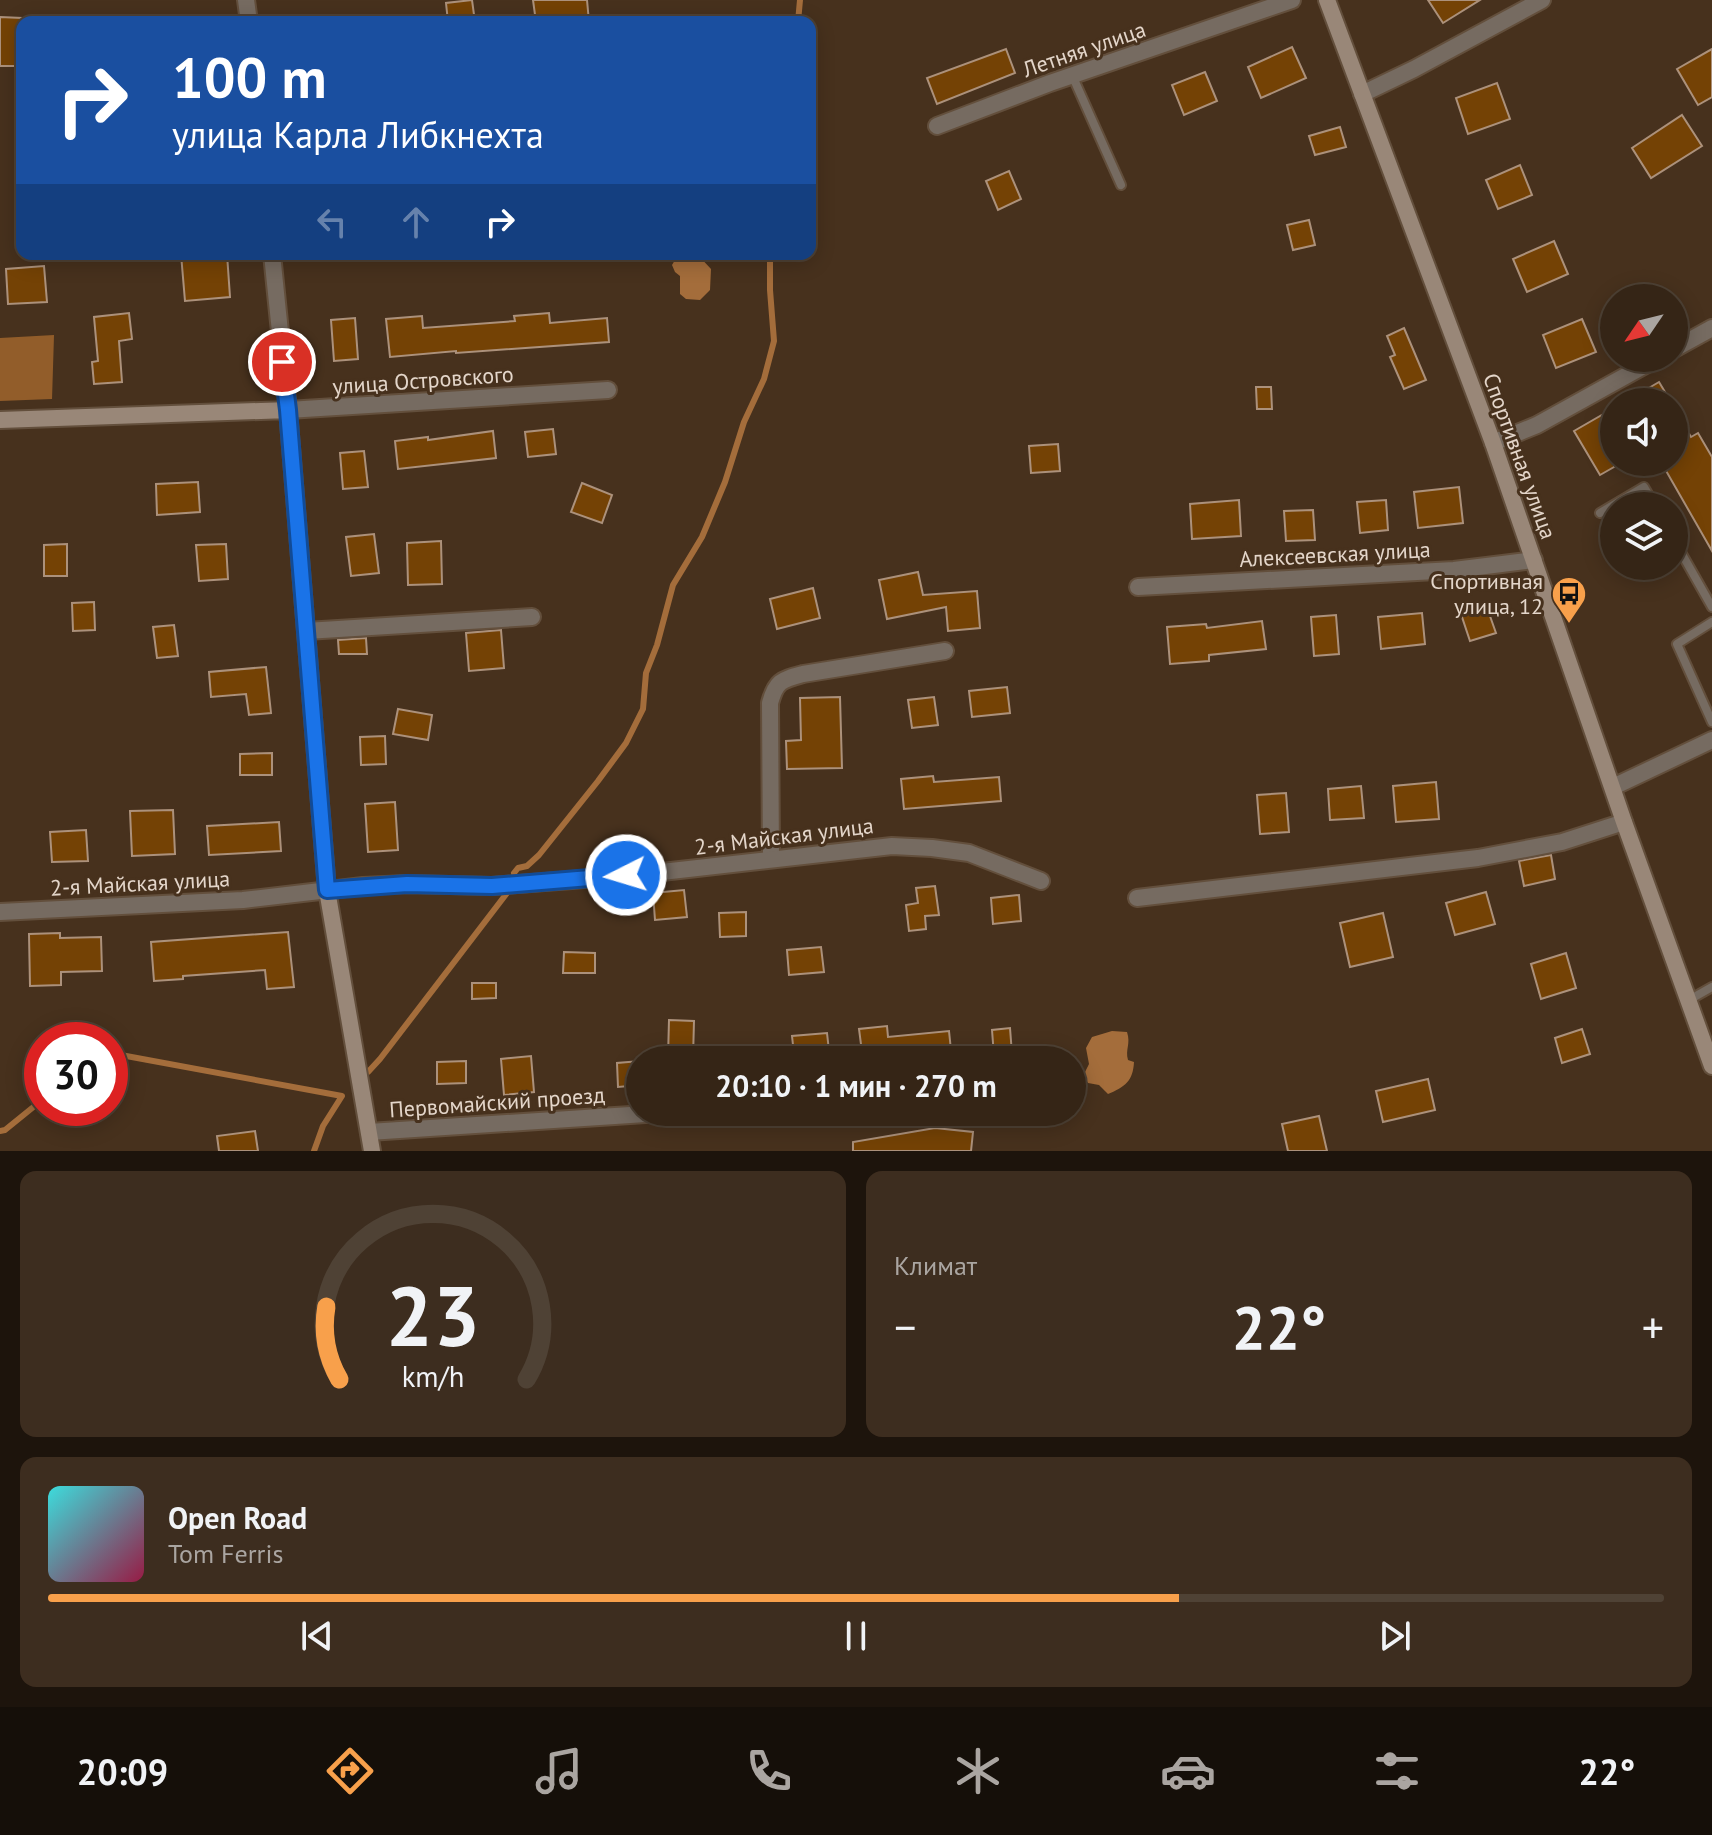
<!DOCTYPE html>
<html lang="ru">
<meta charset="utf-8">
<style>
body{margin:0;font-family:"PT Sans",sans-serif;background:#3d2d1f;color:#f1f3f6;height:100vh;display:flex;flex-direction:column;font-size:30px;white-space:nowrap}
*{box-sizing:border-box;margin:0}
p{font-size:26px;color:#aaa5a1}
.icon{flex:none;width:44px;height:44px;fill:none;stroke:currentColor;stroke-width:2;stroke-linecap:round;stroke-linejoin:round}
.map{position:relative;height:1151px;overflow:hidden}
.side{display:flex;flex-direction:column;gap:20px;padding:20px;background:#1d140c;flex:1}
.side>*{flex:none}
.hud{position:absolute;left:16px;top:16px;width:800px;height:244px;border-radius:16px;box-shadow:0 4px 20px #0003,0 0 0 2px #4f4235;background:#1a4fa0;color:#fff;overflow:hidden}
.needle{width:52px;rotate:235deg}
.fabs{position:absolute;left:1600px;top:284px;display:grid;gap:16px}
.fabs a{display:grid;place-items:center;width:88px;height:88px;border-radius:50%;background:#352516;box-shadow:0 4px 20px #0003,0 0 0 2px #4f4235;font-size:40px}
.speed{position:absolute;left:24px;top:1022px;display:flex;gap:16px;font-size:40px;font-weight:700;text-align:center}
.speed>*{display:grid;place-content:center;width:104px;height:104px;border-radius:50%;background:#352516;box-shadow:0 4px 20px #0003,0 0 0 2px #4f4235;line-height:1}
.speed .limit{border:12px solid #d22;background:#fff;color:#111}
.pin{position:absolute;display:grid;place-items:center;width:68px;height:68px;color:#fff;margin:-34px;border:4px solid #fff;border-radius:50%;box-shadow:0 2px 8px #0007}
.me{position:absolute;width:88px;margin:-44px;rotate:265deg;stroke-linejoin:round;filter:drop-shadow(0 0 6px #0008)}
.turn{display:flex;align-items:center;gap:28px;height:168px;padding:0 24px;font-size:36px}
.turn .icon{width:104px;height:104px;stroke-width:2.5}
.turn b{display:block;font-size:56px;line-height:68px}
.lanes{display:flex;align-items:center;height:76px;padding:0 24px;background:#0003;justify-content:center;gap:40px;direction:ltr}
.lanes .off{opacity:.35}
.big{font-size:60px;font-weight:700;line-height:1.1}
.side .card{flex:1;display:flex;flex-direction:column;justify-content:center;gap:12px;min-width:0;padding:0 28px;border-radius:16px;background:#3d2d1f}
.side .dial{align-items:center;gap:0}
.dial svg{height:208px;overflow:visible;fill:none;stroke:#4f4235;stroke-width:7;stroke-linecap:round;text-anchor:middle}
.dial text{fill:#f1f3f6;stroke:none}
.song{display:flex;align-items:center;gap:24px}
.cover{width:96px;height:96px;border-radius:12px;background:linear-gradient(135deg,hsl(180 70% 55%),hsl(340 70% 35%))}
.played{height:8px;border-radius:4px;background:linear-gradient(90deg,#f8a04b 70%,#4f4235 70%)}
.keys{display:flex;justify-content:space-around;direction:ltr}
.heat{display:flex;justify-content:space-between;align-items:center;font-size:44px;direction:ltr}
.side .tiles{flex:1;display:grid;gap:20px;grid-template-columns:1fr 1fr}
.card:last-child{grid-column:span 2}
.trip{position:absolute;left:626px;top:1046px;width:460px;height:80px;border-radius:40px;background:#352516;box-shadow:0 4px 20px #0003,0 0 0 2px #4f4235;font-weight:700;line-height:80px;text-align:center}
.dock{display:flex;height:128px;justify-content:space-around;align-items:center;background:#150f09;color:#aaa5a1}
.dock .icon{width:56px;height:56px}
.dock .on{color:#f8a04b}
.dock b{font-size:36px;color:#f1f3f6}
.map>svg:first-child{display:block}
</style>
<div class="map">
<svg width="1712" height="1151" viewBox="0 0 1712 1151">
<rect width="100%" height="100%" fill="#47311d"/>
<polygon fill="#925d2a" points="54,335 52,399 0,401 0,338"/>
<g fill="#a46d3b">
<polygon points="694,254 697,254 711,269 710,290 700,300 686,299 680,294 680,276 675,272 672,265 675,260"/>
<path d="M 1112,1031 L 1127,1032 C 1131,1044 1125,1049 1128,1060 L 1134,1062 C 1133,1081 1125,1087 1108,1094 L 1099,1085 L 1088,1083 L 1083,1076 L 1089,1064 L 1086,1048 L 1092,1037 Z"/>
</g>
<g fill="none" stroke-linecap="round" stroke-linejoin="round">
<g stroke="#a46d3b" stroke-width="6">
<polyline points="798,22 800,0"/>
<polyline points="514,873 518,868 527,866 539,855 598,781 626,743 643,709 646,673 657,645 673,585 702,537 725,482 744,422 764,379 774,341 770,290 770,254"/>
<polyline points="110,1053 342,1096 323,1126 314,1151"/>
<polyline points="368,1072 380,1059 507,893"/>
<polyline points="0,1131 5,1130 42,1100"/>
</g>
</g>
<g fill="#744205" stroke="#ac917b" stroke-width="2">
<polygon points="472,0 475,22 448,22 446,3"/>
<polygon points="533,0 587,0 589,22 536,22"/>
<polygon points="1428,0 1480,0 1443,23"/>
<polygon points="0,17 22,18 21,66 0,66"/>
<polygon points="1292,47 1306,78 1261,98 1248,67"/>
<polygon points="1006,49 1015,73 937,104 927,78"/>
<polygon points="1712,49 1712,97 1698,105 1677,69"/>
<polygon points="1205,72 1217,101 1184,115 1172,85"/>
<polygon points="1497,83 1510,119 1468,134 1456,98"/>
<polygon points="1682,115 1702,146 1651,178 1632,148"/>
<polygon points="1340,127 1346,147 1315,155 1309,136"/>
<polygon points="1520,165 1532,195 1498,209 1486,180"/>
<polygon points="1009,171 1021,199 998,210 986,181"/>
<polygon points="1309,220 1315,245 1293,250 1287,225"/>
<polygon points="1554,241 1568,274 1527,292 1513,259"/>
<polygon points="181,254 227,254 230,297 185,301"/>
<polygon points="44,266 47,302 8,304 6,269"/>
<polygon points="129,313 132,339 119,341 122,382 94,384 92,362 98,361 94,317"/>
<polygon points="549,313 550,323 607,318 609,342 456,353 456,351 390,357 386,319 422,316 423,328 515,321 514,316"/>
<polygon points="355,318 358,359 334,361 331,320"/>
<polygon points="1582,319 1596,352 1556,368 1543,335"/>
<polygon points="1404,328 1426,380 1404,389 1390,357 1395,355 1387,336"/>
<polygon points="1659,382 1671,402 1625,402"/>
<polygon points="1256,387 1271,387 1272,409 1257,409"/>
<polygon points="1614,408 1614,467 1600,475 1574,431"/>
<polygon points="1674,408 1691,437 1698,433 1712,457 1712,551 1661,462 1674,462"/>
<polygon points="553,429 556,454 528,457 525,432"/>
<polygon points="493,431 496,458 398,469 395,441 428,437 428,440"/>
<polygon points="1058,444 1060,471 1031,473 1029,446"/>
<polygon points="364,451 368,487 343,489 340,453"/>
<polygon points="198,482 200,512 157,515 156,484"/>
<polygon points="582,483 612,495 602,523 571,512"/>
<polygon points="1459,487 1463,523 1418,528 1414,492"/>
<polygon points="1239,500 1241,536 1192,539 1190,504"/>
<polygon points="1386,500 1388,530 1360,533 1357,502"/>
<polygon points="1313,510 1315,540 1286,541 1284,511"/>
<polygon points="374,534 379,573 351,576 346,537"/>
<polygon points="441,541 442,584 408,585 407,543"/>
<polygon points="67,544 67,576 44,576 44,545"/>
<polygon points="226,544 228,579 199,581 196,545"/>
<polygon points="918,572 923,595 977,591 980,628 948,631 946,607 887,619 879,580"/>
<polygon points="813,588 820,618 777,629 770,599"/>
<polygon points="94,602 95,630 73,631 72,603"/>
<polygon points="1485,602 1496,633 1470,641 1460,611"/>
<polygon points="1422,613 1425,644 1381,649 1378,617"/>
<polygon points="1336,615 1339,654 1314,656 1311,617"/>
<polygon points="1262,621 1266,649 1209,655 1209,661 1170,664 1167,627 1206,624 1207,628"/>
<polygon points="174,625 178,656 157,658 153,627"/>
<polygon points="501,630 504,668 469,671 466,633"/>
<polygon points="366,638 367,654 339,654 338,640"/>
<polygon points="266,667 271,713 249,715 246,694 211,697 209,672"/>
<polygon points="1007,687 1010,713 972,717 969,691"/>
<polygon points="840,697 842,768 787,769 786,741 801,740 800,698"/>
<polygon points="934,697 938,725 912,728 908,700"/>
<polygon points="398,709 432,715 428,740 393,734"/>
<polygon points="385,736 386,764 361,765 360,737"/>
<polygon points="272,753 272,775 240,775 240,754"/>
<polygon points="933,776 934,782 999,777 1001,801 904,809 901,779"/>
<polygon points="1436,782 1439,819 1396,822 1393,786"/>
<polygon points="1361,786 1364,818 1330,820 1328,789"/>
<polygon points="1286,793 1289,832 1260,834 1257,795"/>
<polygon points="395,802 398,850 368,852 365,804"/>
<polygon points="173,810 175,854 132,856 130,811"/>
<polygon points="279,822 281,851 209,855 207,826"/>
<polygon points="86,830 88,861 52,862 50,832"/>
<polygon points="1551,855 1555,879 1524,886 1519,861"/>
<polygon points="935,886 939,915 925,916 926,929 909,931 906,905 918,903 916,888"/>
<polygon points="684,890 687,917 655,920 653,893"/>
<polygon points="1486,892 1495,924 1455,935 1446,903"/>
<polygon points="1019,895 1021,921 993,924 991,898"/>
<polygon points="746,912 746,936 720,937 719,913"/>
<polygon points="1383,913 1393,957 1350,967 1340,923"/>
<polygon points="288,932 294,987 267,989 265,970 183,976 183,979 154,981 151,942"/>
<polygon points="60,933 60,938 101,937 102,971 61,972 61,985 30,986 29,934"/>
<polygon points="821,947 824,972 789,975 787,950"/>
<polygon points="564,952 595,953 595,973 563,973"/>
<polygon points="1566,953 1576,988 1541,999 1531,964"/>
<polygon points="472,983 496,983 496,998 472,999"/>
<polygon points="669,1020 694,1021 693,1058 668,1057"/>
<polygon points="887,1026 888,1037 949,1031 952,1060 863,1060 859,1029"/>
<polygon points="1010,1028 1012,1054 994,1056 992,1030"/>
<polygon points="1582,1029 1590,1054 1562,1063 1555,1038"/>
<polygon points="827,1033 830,1060 754,1060 753,1048 793,1045 792,1036"/>
<polygon points="531,1056 534,1092 504,1095 501,1059"/>
<polygon points="466,1061 466,1083 437,1084 437,1062"/>
<polygon points="640,1061 640,1085 618,1087 617,1063"/>
<polygon points="1428,1079 1435,1110 1383,1122 1376,1091"/>
<polygon points="1319,1116 1327,1151 1288,1151 1282,1124"/>
<polygon points="935,1128 973,1132 971,1151 853,1151 853,1142"/>
<polygon points="255,1131 258,1151 219,1151 217,1136"/>
</g>
<g fill="none" stroke-linecap="round" stroke-linejoin="round">
<defs>
<g id="lane">
<polyline points="1072,75 1121,185"/>
<polyline points="1600,513 1644,487 1655,506"/>
<polyline points="1674,540 1712,607"/>
<polyline points="1712,622 1677,644 1712,722"/>
<polyline points="1689,1000 1712,987"/>
</g>
<g id="street">
<polyline points="246,0 249,22"/>
<polyline points="1362,94 1414,69 1542,0"/>
<polyline points="937,126 1050,83 1292,0"/>
<polyline points="272,254 288,410 608,390"/>
<polyline points="1674,349 1712,328"/>
<polyline points="1493,443 1537,425 1658,358"/>
<polyline points="1138,587 1454,570 1534,560"/>
<polyline points="306,631 532,617"/>
<polyline points="1613,787 1712,740"/>
<path d="M 771,859 L 770,703 C 776,681 781,680 803,674 L 945,651"/>
<polyline points="1137,898 1478,858 1562,842 1624,822"/>
<polyline points="0,912 243,900 363,886 407,884 492,886 572,880 653,873 892,846 932,848 969,853 1041,881"/>
<polyline points="369,1132 676,1112"/>
</g>
<g id="secondary">
<polyline points="1327,0 1493,443 1624,822 1712,1066"/>
<polyline points="0,420 288,410 327,890 372,1151"/>
</g>
</defs>
<use href="#lane" stroke="#634f3c" stroke-width="12"/>
<use href="#street" stroke="#634f3c" stroke-width="20"/>
<use href="#secondary" stroke="#634f3c" stroke-width="20"/>
<use href="#lane" stroke="#766b61" stroke-width="8"/>
<use href="#street" stroke="#766b61" stroke-width="16"/>
<use href="#secondary" stroke="#998778" stroke-width="16"/>
</g>
<g fill="none" stroke-linecap="round" stroke-linejoin="round">
<defs>
<polyline id="route" points="282,362 288,410 327,890 407,884 492,886 626,875"/>
</defs>
<use href="#route" stroke="#114b97" stroke-width="20"/>
<use href="#route" stroke="#1a73e8" stroke-width="14"/>
</g>
<defs>
<symbol id="bus-pin" viewBox="-11 -11 22 30"><path d="M0 17L-7.5 6A9.5 9.5 0 1 1 7.5 6Z" fill="#f8a04b" stroke="#47311d"/><path d="M-5-6H5V4H4V6H2V4H-2V6H-4V4H-5ZM-3.5-4V0h7V-4ZM-3.5 1.2v1.5H-2V1.2ZM2 1.2v1.5H3.5V1.2Z" fill="#111"/></symbol>
</defs>
<g fill-rule="evenodd">
<use href="#bus-pin" x="1549" y="574" width="40" height="54"/>
</g>
<g text-anchor="middle" dominant-baseline="central" stroke-width="6" stroke-linejoin="round" paint-order="stroke">
<g font-size="22" fill="#e4d6ca" stroke="#47311d">
<text transform="translate(1084 49) rotate(-19)">Летняя улица</text>
<text transform="translate(423 380) rotate(-4)">улица Островского</text>
<text transform="translate(1520 456) rotate(70)">Спортивная улица</text>
<text transform="translate(1335 554) rotate(-3)">Алексеевская улица</text>
<text transform="translate(784 836) rotate(-7)">2-я Майская улица</text>
<text transform="translate(140 883) rotate(-3)">2-я Майская улица</text>
<text transform="translate(497 1102) rotate(-4)">Первомайский проезд</text>
</g>
<g font-size="22" fill="#e4d6ca" stroke="#47311d" text-anchor="end">
<text x="1543" y="581">Спортивная<tspan x="1543" dy="25">улица, 12</tspan></text>
</g>
</g>
</svg>
<div class="fabs">
<a><svg class="needle" viewBox="-14 -14 28 28"><path d="M0-13l5 13h-10z" fill="#e53935"/><path d="M0 13l5-13h-10z" fill="#aaa5a1"/></svg></a>
<a><svg class="icon" aria-label="sound" viewBox="0 0 24 24"><path d="M4 9h4l5-4v14l-5-4H4zM17 9q2 3 0 6"/></svg></a>
<a><svg class="icon" aria-label="layers" viewBox="0 0 24 24"><path d="M12 4l9 5-9 5-9-5zM3 14l9 5 9-5"/></svg></a>
</div>
<div class="speed"><div class="limit">30</div></div>
<div class="pin" style="left:282px;top:362px;background:#d93025"><svg class="icon" aria-label="arrive" viewBox="0 0 24 24"><path d="M6 21V4h12l-3 4 3 4H6"/></svg></div>
<svg class="me" style="left:626px;top:875px" viewBox="-20 -20 40 40"><circle r="17" fill="#1a73e8" stroke="#fff" stroke-width="3"/><path d="M0-11L8 9 0 5-8 9z" fill="#fff"/></svg>
<div class="trip">20:10 · 1 мин · 270 m</div>
<div class="hud">
<div class="turn"><svg class="icon" aria-label="right" viewBox="0 0 24 24"><path d="M7 20v-9h11M14 6l5 5-5 5"/></svg><div><b>100 m</b>улица Карла Либкнехта</div></div>
<div class="lanes"><svg class="icon off" aria-label="left" viewBox="0 0 24 24"><path d="M17 20v-9H6M10 6l-5 5 5 5"/></svg><svg class="icon off" aria-label="ahead" viewBox="0 0 24 24"><path d="M12 20V5M6 11l6-6 6 6"/></svg><svg class="icon" aria-label="right" viewBox="0 0 24 24"><path d="M7 20v-9h11M14 6l5 5-5 5"/></svg></div>
</div>
</div>
<section class="side">
<div class="tiles">
<div class="card dial"><svg viewBox="0 0 100 80">
<path d="M14 69A42 42 0 1 1 86 69"/>
<path d="M14 69A42 42 0 0 1 9 41" stroke="#f8a04b"/>
<text x="50" y="56" font-size="32" font-weight="700">23</text>
<text x="50" y="72" font-size="11">km/h</text>
</svg></div>
<div class="card"><p>Климат</p>
<div class="heat"><a>−</a><b class="big">22°</b><a>+</a></div>
</div>
<div class="card">
<div class="song"><i class="cover"></i><div><b>Open Road</b><p>Tom Ferris</p></div></div>
<div class="played"></div>
<div class="keys"><svg class="icon" aria-label="previous" viewBox="0 0 24 24"><path d="M18 5L8 12l10 7zM5 5v14"/></svg><svg class="icon" aria-label="pause" viewBox="0 0 24 24"><path d="M8 5v14M16 5v14"/></svg><svg class="icon" aria-label="next" viewBox="0 0 24 24"><path d="M6 5l10 7-10 7zM19 5v14"/></svg></div>
</div>
</div>
</section>
<nav class="dock">
<b>20:09</b>
<svg class="icon on" aria-label="directions" viewBox="0 0 24 24"><path d="M12 3l9 9-9 9-9-9zM9 14v-3h6M13 9l2 2-2 2"/></svg>
<svg class="icon" aria-label="music" viewBox="0 0 24 24"><path d="M9 18V5l10-2v13"/><circle cx="6" cy="18" r="3"/><circle cx="16" cy="16" r="3"/></svg>
<svg class="icon" aria-label="phone" viewBox="0 0 24 24"><path d="M5 4h4l2 5-3 2q2 4 5 5l2-3 5 2v4C11 20 4 13 5 4z"/></svg>
<svg class="icon" aria-label="climate" viewBox="0 0 24 24"><path d="M12 3v18M4 7l16 10M4 17L20 7"/></svg>
<svg class="icon" aria-label="car" viewBox="0 0 24 24"><path d="M5 17H2v-5l4-1 3-4h7l3 4 3 1v5h-3M9 17h6M6 11h13"/><circle cx="7" cy="17" r="2"/><circle cx="17" cy="17" r="2"/></svg>
<svg class="icon" aria-label="filters" viewBox="0 0 24 24"><path d="M4 7h16M4 17h16"/><circle cx="9" cy="7" r="2"/><circle cx="15" cy="17" r="2"/></svg>
<b>22°</b>
</nav>
